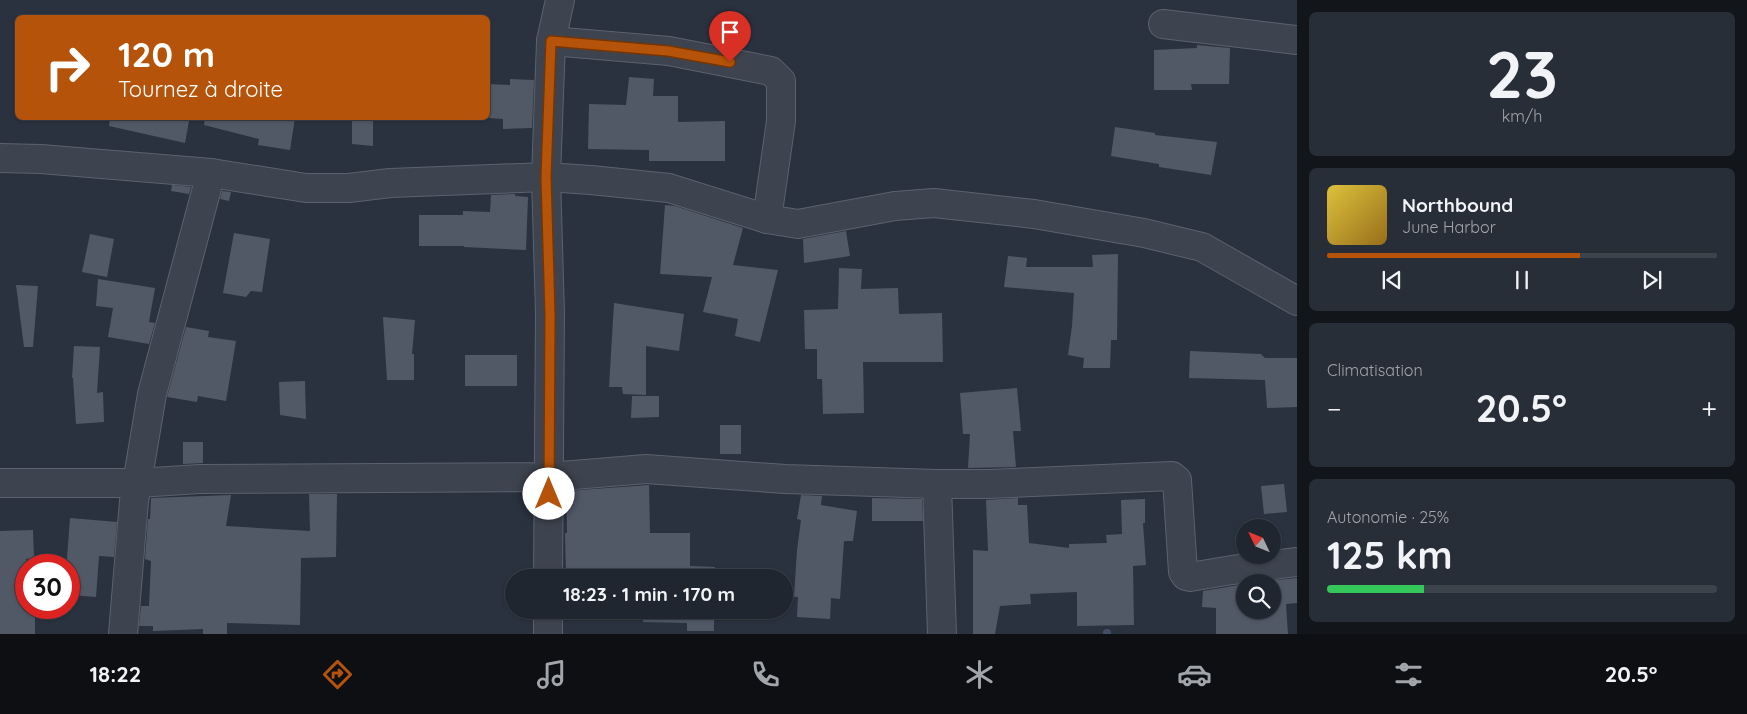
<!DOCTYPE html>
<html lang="fr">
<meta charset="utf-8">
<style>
body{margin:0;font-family:Quicksand,sans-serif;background:#282e37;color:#f1f3f6;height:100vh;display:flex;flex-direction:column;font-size:19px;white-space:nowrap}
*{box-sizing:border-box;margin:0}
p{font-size:16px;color:#a2a5aa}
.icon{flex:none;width:28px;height:28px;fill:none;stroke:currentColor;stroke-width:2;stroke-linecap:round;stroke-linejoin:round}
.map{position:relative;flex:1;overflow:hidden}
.side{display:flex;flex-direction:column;gap:12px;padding:12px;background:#12151a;width:450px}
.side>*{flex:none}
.guide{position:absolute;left:15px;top:15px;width:475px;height:105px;border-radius:8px;box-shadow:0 1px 4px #0004,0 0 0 1px #3d434b;background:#b45309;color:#fff;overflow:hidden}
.needle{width:32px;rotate:313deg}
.controls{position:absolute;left:1236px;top:519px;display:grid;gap:10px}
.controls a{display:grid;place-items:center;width:45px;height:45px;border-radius:50%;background:#20262f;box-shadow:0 1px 4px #0004,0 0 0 1px #3d434b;font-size:25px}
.speed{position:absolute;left:15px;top:554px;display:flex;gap:10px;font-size:25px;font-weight:700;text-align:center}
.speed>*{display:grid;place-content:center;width:65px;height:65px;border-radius:50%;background:#20262f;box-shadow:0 1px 4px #0004,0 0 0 1px #3d434b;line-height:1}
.speed .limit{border:8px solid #d22;background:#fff;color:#111}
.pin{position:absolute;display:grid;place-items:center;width:42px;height:42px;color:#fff;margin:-51px -21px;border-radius:50% 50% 50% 0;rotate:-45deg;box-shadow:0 0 5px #0007}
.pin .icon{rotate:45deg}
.me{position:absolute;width:55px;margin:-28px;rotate:0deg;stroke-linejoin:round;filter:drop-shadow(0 0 4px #0008)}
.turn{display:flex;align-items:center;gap:18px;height:105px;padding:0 20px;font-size:22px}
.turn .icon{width:65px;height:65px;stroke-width:2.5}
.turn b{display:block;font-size:35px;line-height:42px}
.big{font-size:38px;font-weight:800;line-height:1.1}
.side .tile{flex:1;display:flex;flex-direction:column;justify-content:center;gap:8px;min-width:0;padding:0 18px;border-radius:8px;background:#282e37}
.side .dial{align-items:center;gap:0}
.dial b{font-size:65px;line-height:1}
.song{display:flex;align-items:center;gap:15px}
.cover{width:60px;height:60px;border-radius:8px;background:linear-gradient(135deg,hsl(50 70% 55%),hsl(40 70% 35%))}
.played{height:5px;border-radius:2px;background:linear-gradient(90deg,#b45309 65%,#3d434b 65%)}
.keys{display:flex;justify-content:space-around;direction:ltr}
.heat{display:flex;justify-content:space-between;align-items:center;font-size:28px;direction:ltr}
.charge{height:8px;border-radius:4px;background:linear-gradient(90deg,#34c759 25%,#3d434b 0)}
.trip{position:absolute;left:505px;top:569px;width:288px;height:50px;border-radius:25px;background:#20262f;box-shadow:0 1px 4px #0004,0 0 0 1px #3d434b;font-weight:800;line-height:50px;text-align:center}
.dock{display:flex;height:80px;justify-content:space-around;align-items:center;background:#0d0f13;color:#a2a5aa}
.dock .icon{width:35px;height:35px}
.dock .active{color:#b45309}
.dock b{font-size:22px;color:#f1f3f6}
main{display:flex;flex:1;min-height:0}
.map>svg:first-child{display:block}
</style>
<main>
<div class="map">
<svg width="1297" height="634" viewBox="0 0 1297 634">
<rect width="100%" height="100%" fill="#2a323f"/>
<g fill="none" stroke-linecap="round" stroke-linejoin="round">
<polyline stroke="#424e66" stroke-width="8" points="1107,633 1107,634"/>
</g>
<g fill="#515967">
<polygon points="1197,45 1230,48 1229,84 1191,84 1192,90 1154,90 1154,50 1197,48"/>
<polygon points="629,77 654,79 653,96 678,96 678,122 725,121 725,161 649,161 649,150 588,149 589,104 626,105"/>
<polygon points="510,79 534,80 532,128 503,129 503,119 488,118 488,84 510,85"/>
<polygon points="110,118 172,118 189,121 185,143 109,126"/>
<polygon points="205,118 295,118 290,150 258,145 259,139 204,125"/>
<polygon points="352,118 373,118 373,146 352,144"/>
<polygon points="1115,127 1155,133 1155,135 1217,142 1211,175 1159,167 1159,164 1111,156"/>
<polygon points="172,185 191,187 189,194 171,191"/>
<polygon points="222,191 231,192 229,201 220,199"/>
<polygon points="515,194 515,196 528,197 526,250 464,247 464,246 419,246 419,215 463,215 463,211 490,212 491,195"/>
<polygon points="665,205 675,206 743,228 733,265 778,270 760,342 735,336 738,319 703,312 712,277 660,274"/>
<polygon points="846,231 850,256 804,263 803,239"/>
<polygon points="234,233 270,239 262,292 251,291 246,297 223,293"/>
<polygon points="90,234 114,239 107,277 82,272"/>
<polygon points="1118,254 1117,340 1111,340 1110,368 1083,368 1084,358 1068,355 1072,326 1074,293 1004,287 1008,256 1027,258 1026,267 1093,267 1092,255"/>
<polygon points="839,268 862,269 861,289 898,288 899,314 942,313 943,362 863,362 864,413 823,414 822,379 817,379 817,349 805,349 804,310 838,309"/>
<polygon points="98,279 155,288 149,322 155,323 149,344 108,337 113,308 96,306"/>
<polygon points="16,285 38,286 33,347 24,347"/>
<polygon points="614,303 684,314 679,351 646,346 646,395 623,394 622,387 609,387"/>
<polygon points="383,317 415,320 412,354 414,354 414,380 387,380"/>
<polygon points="186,327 209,331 208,337 236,341 226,401 198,396 197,402 167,397"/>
<polygon points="74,346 100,347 97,393 103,392 104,422 76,424 73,378 72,378"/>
<polygon points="1190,351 1261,354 1265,358 1297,358 1297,407 1267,408 1265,380 1189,378"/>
<rect x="465" y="355" width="52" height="31"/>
<polygon points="305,381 306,419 280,415 279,382"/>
<polygon points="1017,388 1021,431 1013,431 1016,467 968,468 970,434 963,434 960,393"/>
<polygon points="632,396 659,396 659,417 631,418"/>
<rect x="720" y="425" width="21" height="29"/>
<polygon points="183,442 203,442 203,463 183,464"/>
<polygon points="1284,484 1287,512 1264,514 1261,486"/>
<polygon points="649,485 650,533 690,533 690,566 715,567 714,578 566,578 565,533 567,533 566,491"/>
<polygon points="309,494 337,494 336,557 301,558 300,625 227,623 227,634 203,634 203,629 153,631 153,626 139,626 141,606 149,606 151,561 145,559 148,519 150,519 151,498 231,495 226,526 310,531"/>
<polygon points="801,495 822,496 821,505 857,511 853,541 844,541 840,599 831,598 830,619 797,617 798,597 794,597 797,550 801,520 797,519"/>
<polygon points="872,498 922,499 923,521 872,521"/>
<polygon points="1018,498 1018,505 1027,505 1029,543 1069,548 1069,544 1107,543 1106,535 1122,534 1121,500 1145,499 1145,523 1143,523 1146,565 1133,566 1134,625 1077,626 1077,592 1030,594 1031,604 1000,606 995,634 973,634 973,550 988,551 986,500"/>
<polygon points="70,518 117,522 114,557 99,556 96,597 69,595 67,558"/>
<polygon points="33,530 34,558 26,559 26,608 35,608 35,634 0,634 0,531"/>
<polygon points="1297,578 1297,603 1286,604 1288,634 1216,634 1216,608 1202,607 1203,591 1245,584 1245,610 1272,610 1272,582 1258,582"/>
<polygon points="627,610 714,610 714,631 687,631 687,623 643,622 643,618 627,618"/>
</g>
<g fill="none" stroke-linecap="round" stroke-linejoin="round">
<defs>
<g id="minor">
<polyline points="1163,24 1297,40"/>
<polyline points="551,41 669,51 771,71 781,81 781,121 767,219"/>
<polyline points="0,158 41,159 211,173 306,188 349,188 390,183 546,177 591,180 669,188 767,219 798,224 895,206 934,203 1034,214 1144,233 1202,247 1297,301"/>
<polyline points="0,483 137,483 200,479 549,477 646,469 785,479 937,484 989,484 1172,476 1177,480 1183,572 1186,576 1190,577 1232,570 1297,562"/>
<polyline points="937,484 942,634"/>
<polyline points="548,578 550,314 546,177 551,41 560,0"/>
<polyline points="123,634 134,501 152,394 211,173"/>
<polyline points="548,634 548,610"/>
</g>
</defs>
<use href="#minor" stroke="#5c626d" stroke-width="30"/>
<use href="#minor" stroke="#3e444f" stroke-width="28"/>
</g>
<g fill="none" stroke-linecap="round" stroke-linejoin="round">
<defs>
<polyline id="route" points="549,494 550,314 546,177 551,41 668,51 730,62"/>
</defs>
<use href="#route" stroke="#753606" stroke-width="12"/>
<use href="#route" stroke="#b45309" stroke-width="9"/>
</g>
</svg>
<div class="controls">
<a><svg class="needle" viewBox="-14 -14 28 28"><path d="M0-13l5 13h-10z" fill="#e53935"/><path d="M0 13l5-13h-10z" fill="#a2a5aa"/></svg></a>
<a><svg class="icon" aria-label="search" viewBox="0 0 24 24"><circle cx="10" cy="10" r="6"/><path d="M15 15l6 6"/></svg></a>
</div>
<div class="speed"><div class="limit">30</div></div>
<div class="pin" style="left:730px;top:62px;background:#d93025"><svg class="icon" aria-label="arrive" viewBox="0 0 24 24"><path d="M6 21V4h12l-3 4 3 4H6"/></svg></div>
<svg class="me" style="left:549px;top:494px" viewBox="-20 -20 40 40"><circle r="19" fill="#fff"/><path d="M0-13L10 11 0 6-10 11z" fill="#b45309"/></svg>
<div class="trip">18:23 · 1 min · 170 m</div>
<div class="guide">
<div class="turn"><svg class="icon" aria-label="right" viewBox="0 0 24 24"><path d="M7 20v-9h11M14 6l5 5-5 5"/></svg><div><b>120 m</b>Tournez à droite</div></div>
</div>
</div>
<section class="side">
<div class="tile dial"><b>23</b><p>km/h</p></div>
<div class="tile">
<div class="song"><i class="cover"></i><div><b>Northbound</b><p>June Harbor</p></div></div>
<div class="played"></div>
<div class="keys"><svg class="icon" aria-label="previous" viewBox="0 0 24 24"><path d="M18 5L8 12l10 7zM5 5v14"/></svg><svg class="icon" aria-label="pause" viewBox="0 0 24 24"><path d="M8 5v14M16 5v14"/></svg><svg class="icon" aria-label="next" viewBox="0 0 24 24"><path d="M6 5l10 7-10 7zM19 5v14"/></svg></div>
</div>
<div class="tile"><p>Climatisation</p>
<div class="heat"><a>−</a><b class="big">20.5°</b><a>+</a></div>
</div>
<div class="tile"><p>Autonomie · 25%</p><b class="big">125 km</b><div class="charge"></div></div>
</section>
</main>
<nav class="dock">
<b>18:22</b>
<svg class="icon active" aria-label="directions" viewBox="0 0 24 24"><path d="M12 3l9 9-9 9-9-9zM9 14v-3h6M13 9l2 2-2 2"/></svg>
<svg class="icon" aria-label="music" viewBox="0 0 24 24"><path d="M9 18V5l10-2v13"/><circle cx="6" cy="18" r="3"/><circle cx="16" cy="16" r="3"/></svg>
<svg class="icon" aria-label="phone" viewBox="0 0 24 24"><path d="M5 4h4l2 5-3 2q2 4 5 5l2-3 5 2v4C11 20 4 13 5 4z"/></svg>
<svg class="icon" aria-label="climate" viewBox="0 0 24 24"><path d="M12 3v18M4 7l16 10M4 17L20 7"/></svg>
<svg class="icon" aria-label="car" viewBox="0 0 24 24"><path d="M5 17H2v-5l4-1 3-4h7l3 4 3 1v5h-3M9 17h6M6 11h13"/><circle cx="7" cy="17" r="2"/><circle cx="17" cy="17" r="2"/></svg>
<svg class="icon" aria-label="filters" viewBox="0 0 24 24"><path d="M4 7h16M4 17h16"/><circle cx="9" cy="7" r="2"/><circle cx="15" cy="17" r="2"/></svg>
<b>20.5°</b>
</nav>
